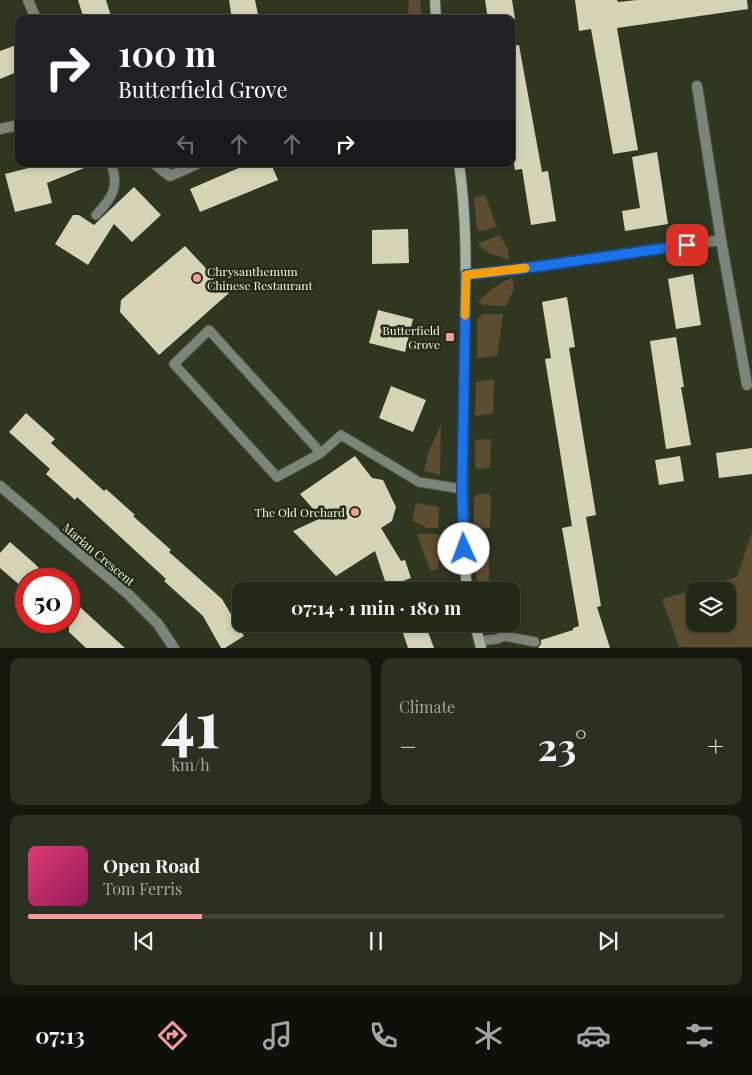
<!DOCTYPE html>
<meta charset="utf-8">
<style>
body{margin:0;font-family:"Playfair Display",serif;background:#2b3122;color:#f1f3f6;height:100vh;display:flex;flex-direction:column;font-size:19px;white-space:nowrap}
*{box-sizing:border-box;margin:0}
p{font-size:16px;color:#a3a6a2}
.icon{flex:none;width:28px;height:28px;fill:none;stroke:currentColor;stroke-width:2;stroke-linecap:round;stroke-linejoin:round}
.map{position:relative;height:648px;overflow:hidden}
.sheet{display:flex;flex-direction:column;gap:10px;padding:10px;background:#13170e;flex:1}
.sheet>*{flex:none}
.hud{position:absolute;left:15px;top:15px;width:500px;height:152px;border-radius:10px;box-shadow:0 2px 8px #0003,0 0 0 1px #404538;background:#202124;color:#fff;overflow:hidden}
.controls{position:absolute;left:686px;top:582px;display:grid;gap:10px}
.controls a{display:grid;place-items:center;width:50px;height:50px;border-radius:10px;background:#232919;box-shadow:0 2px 8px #0003,0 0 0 1px #404538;font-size:25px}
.speed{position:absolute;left:15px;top:568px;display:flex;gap:10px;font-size:25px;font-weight:700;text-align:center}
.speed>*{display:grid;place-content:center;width:65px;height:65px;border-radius:50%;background:#232919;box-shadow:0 2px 8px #0003,0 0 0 1px #404538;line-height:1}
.speed .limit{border:8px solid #d22;background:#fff;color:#111}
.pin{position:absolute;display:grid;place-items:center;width:42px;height:42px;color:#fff;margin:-21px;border-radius:10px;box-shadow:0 2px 8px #0006}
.me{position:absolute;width:55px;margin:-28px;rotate:358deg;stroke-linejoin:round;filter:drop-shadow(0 0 4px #0008)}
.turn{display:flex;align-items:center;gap:18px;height:105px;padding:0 20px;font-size:22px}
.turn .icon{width:65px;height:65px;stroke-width:2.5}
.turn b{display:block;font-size:35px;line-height:42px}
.lanes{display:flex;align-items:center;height:48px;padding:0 20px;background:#0003;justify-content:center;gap:25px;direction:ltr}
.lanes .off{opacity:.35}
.big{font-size:38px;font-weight:700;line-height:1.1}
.sheet .card{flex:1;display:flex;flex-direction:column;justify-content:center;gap:8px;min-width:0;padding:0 18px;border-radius:10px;background:#2b3122}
.sheet .dial{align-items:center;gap:0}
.dial b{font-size:65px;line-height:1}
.song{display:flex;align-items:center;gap:15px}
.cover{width:60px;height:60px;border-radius:8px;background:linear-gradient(135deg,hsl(340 70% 55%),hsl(330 70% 35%))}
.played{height:5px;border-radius:2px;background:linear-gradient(90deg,#f59b9a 25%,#404538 25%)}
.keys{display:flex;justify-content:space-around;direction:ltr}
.heat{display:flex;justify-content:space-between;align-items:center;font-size:28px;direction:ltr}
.sheet .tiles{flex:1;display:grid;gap:10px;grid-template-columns:1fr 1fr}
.card:last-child{grid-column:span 2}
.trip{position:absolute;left:232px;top:582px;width:288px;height:50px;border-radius:10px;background:#232919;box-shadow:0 2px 8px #0003,0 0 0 1px #404538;font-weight:700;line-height:50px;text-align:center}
.dock{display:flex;height:80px;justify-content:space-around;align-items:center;background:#0e100a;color:#a3a6a2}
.dock .icon{width:35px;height:35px}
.dock .current{color:#f59b9a}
.dock b{font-size:22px;color:#f1f3f6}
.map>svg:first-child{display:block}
</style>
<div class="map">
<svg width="752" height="648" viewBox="0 0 752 648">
<rect width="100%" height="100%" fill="#2f3721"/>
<g fill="#5d4d30" fill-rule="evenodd">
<polygon points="409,0 420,0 422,19 408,19"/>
<polygon points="485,195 497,227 484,231 477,230 474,198"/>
<polygon points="499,235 508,249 509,260 491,254 479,246 479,243"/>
<path d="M 512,278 L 514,288 L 506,306 L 483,305 L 478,302 C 487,292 499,283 512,278 Z"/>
<polygon points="483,314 503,314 497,356 477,358 477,319"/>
<polygon points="494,379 493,414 475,416 476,382"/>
<polygon points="441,424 440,475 424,471 429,451"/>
<polygon points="491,439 490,468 478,469 475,467 475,440"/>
<polygon points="477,494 489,494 491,497 490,528 476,529 474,526 474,499"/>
<polygon points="416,503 439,507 438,528 427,528 412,521"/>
<path d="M 752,532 L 752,647 L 679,647 L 662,599 L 737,577 ZM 695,591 L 728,591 L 728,624 L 695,624 Z"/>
<polygon points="417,534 439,534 438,569 430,571"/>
<path d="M 443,534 L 447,536 C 449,545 449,555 449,564 L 443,566 Z"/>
<polygon points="477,552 487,552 489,555 489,583 478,584 477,582 474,555"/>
</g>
<g fill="#d6d3b7">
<polygon points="78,0 106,0 112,19 84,19"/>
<polygon points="229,0 255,0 259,19 232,19"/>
<polygon points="485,0 512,0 515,19 488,19"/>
<polygon points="575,0 617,0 618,2 637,0 747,0 748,9 617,28 638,150 613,154 591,29 579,31"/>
<polygon points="19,44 19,71 0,79 0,51"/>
<polygon points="519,45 542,172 548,171 556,221 531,225 522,169 515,170 511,145 511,46"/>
<polygon points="657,152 668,224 625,231 622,211 640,208 632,157"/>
<polygon points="44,164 94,164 47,183 52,203 15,212 5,174"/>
<polygon points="248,164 271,164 278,180 200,212 190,189"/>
<polygon points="134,187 161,215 132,242 114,224 88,265 55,244 73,215 79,215 94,225"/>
<polygon points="408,229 409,263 372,264 372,230"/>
<polygon points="185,246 229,293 159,355 120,312 121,300"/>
<polygon points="693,274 701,325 676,329 668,279"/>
<polygon points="567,297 575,347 569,348 596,515 586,517 601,606 597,607 610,648 538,648 541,644 541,640 573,630 573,628 579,626 562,528 572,526 545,359 551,358 542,302"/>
<polygon points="378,310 413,319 405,352 369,343"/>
<polygon points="676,337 684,387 681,387 691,445 666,449 650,341"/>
<polygon points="391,386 426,400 413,432 379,418"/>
<polygon points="26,413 55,439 51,443 104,491 106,489 135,515 133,516 171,550 169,552 222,599 244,636 225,648 221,648 203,616 164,581 166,579 77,497 75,500 46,474 50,469 9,432"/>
<polygon points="752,448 752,474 719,478 716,453"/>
<polygon points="355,456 372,478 383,480 396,507 392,521 381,528 401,561 405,560 411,578 387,587 375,551 336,576 293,531 321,518 300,494"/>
<polygon points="680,456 684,481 659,485 655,460"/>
<polygon points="10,542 35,564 50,579 26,579 26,582 22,587 0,568 0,553"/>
<polygon points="69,597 105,630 125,648 86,648 69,632"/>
<polygon points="400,624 425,624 434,648 408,648"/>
</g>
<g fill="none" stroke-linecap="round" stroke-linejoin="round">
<defs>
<g id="service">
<path d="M 96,215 C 112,198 120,187 111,164"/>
<polyline points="321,453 209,330 174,364 277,477 321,453 341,435 419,482 462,489"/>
<polyline points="479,641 497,639 504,636 535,642"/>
</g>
<g id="minor">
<polyline points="28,0 36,19"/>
<polyline points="697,86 721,240 747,385"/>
<polyline points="0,129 19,125"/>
<polyline points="155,164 170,176 197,164"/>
<polyline points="466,275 513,270 721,240"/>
<polyline points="0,486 129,595 158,624 174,648"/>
</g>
<g id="secondary">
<polyline points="435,0 436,19"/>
<path d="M 459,164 C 467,217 466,273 465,326 C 464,415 460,503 467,591"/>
<polyline points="475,624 481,648"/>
</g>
</defs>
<use href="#service" stroke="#4e5541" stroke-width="11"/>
<use href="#minor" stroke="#4e5541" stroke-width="12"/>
<use href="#secondary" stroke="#4e5541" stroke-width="12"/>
<use href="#service" stroke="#7c857c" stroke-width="9"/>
<use href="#minor" stroke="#7c857c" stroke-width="10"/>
<use href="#secondary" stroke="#a5b3a5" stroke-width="10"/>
</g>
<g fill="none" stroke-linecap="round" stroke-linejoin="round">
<defs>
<polyline id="route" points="464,549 462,489 466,275 513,270 687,245"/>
</defs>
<use href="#route" stroke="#114b97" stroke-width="12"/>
<use href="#route" stroke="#1a73e8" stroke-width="9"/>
<polyline stroke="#f59e0b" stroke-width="9" points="465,315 466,275 525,268"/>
</g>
<g fill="#f59b9a" stroke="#262d17" stroke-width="2">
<circle cx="197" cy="278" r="5"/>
<rect x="445" y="332" width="10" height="10" rx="2.5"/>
<circle cx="355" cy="512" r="5"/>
</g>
<g text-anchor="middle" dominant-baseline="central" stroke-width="5" stroke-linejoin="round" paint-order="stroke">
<g font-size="12" fill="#f0f5e7" stroke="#262d17" text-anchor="end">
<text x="207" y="271" text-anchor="start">Chrysanthemum<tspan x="207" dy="14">Chinese Restaurant</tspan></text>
<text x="440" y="330">Butterfield<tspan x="440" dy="14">Grove</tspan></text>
<text x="345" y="512">The Old Orchard</text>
</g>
<g font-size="12" fill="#f0f5e7" stroke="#262d17">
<text transform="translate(99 554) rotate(40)">Marian Crescent</text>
</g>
</g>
</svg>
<div class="controls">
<a><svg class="icon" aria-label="layers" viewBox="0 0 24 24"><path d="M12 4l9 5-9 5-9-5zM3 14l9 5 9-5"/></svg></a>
</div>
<div class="speed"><div class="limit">50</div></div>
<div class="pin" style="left:687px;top:245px;background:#d93025"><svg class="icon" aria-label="arrive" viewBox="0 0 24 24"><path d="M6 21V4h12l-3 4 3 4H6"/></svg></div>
<svg class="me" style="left:464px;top:549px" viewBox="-20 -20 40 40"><circle r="19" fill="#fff"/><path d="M0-13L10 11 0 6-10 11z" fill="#1a73e8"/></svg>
<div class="trip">07:14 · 1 min · 180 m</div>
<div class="hud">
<div class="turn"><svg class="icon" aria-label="right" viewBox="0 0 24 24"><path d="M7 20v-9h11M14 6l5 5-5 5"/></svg><div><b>100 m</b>Butterfield Grove</div></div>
<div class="lanes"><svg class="icon off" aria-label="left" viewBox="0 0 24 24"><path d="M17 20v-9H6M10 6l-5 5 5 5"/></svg><svg class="icon off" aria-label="ahead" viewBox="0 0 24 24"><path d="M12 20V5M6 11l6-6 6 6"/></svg><svg class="icon off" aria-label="ahead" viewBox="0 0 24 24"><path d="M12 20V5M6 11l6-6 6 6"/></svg><svg class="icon" aria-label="right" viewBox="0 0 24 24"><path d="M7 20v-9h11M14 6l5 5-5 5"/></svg></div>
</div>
</div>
<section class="sheet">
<div class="tiles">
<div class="card dial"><b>41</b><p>km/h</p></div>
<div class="card"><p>Climate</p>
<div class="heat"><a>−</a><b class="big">23°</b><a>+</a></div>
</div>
<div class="card">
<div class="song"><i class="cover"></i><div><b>Open Road</b><p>Tom Ferris</p></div></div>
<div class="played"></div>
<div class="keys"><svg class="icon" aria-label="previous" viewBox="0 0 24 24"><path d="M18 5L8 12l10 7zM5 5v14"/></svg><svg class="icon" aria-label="pause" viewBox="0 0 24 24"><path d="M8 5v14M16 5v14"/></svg><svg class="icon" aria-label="next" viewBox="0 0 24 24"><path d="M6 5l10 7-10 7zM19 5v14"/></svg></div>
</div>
</div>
</section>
<nav class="dock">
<b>07:13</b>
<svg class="icon current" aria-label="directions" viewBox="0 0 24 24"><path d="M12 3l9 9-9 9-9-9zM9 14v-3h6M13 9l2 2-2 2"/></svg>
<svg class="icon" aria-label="music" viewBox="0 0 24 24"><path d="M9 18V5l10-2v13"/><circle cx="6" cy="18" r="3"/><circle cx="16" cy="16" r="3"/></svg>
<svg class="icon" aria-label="phone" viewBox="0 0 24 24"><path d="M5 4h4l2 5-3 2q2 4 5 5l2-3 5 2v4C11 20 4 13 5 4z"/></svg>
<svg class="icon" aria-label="climate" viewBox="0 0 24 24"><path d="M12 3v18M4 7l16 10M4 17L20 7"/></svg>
<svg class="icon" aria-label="car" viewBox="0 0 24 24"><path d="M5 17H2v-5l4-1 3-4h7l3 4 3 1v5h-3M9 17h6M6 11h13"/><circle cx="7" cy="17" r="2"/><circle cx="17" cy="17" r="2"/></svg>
<svg class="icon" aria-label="filters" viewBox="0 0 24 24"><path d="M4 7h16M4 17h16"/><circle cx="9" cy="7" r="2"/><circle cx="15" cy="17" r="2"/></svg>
</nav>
